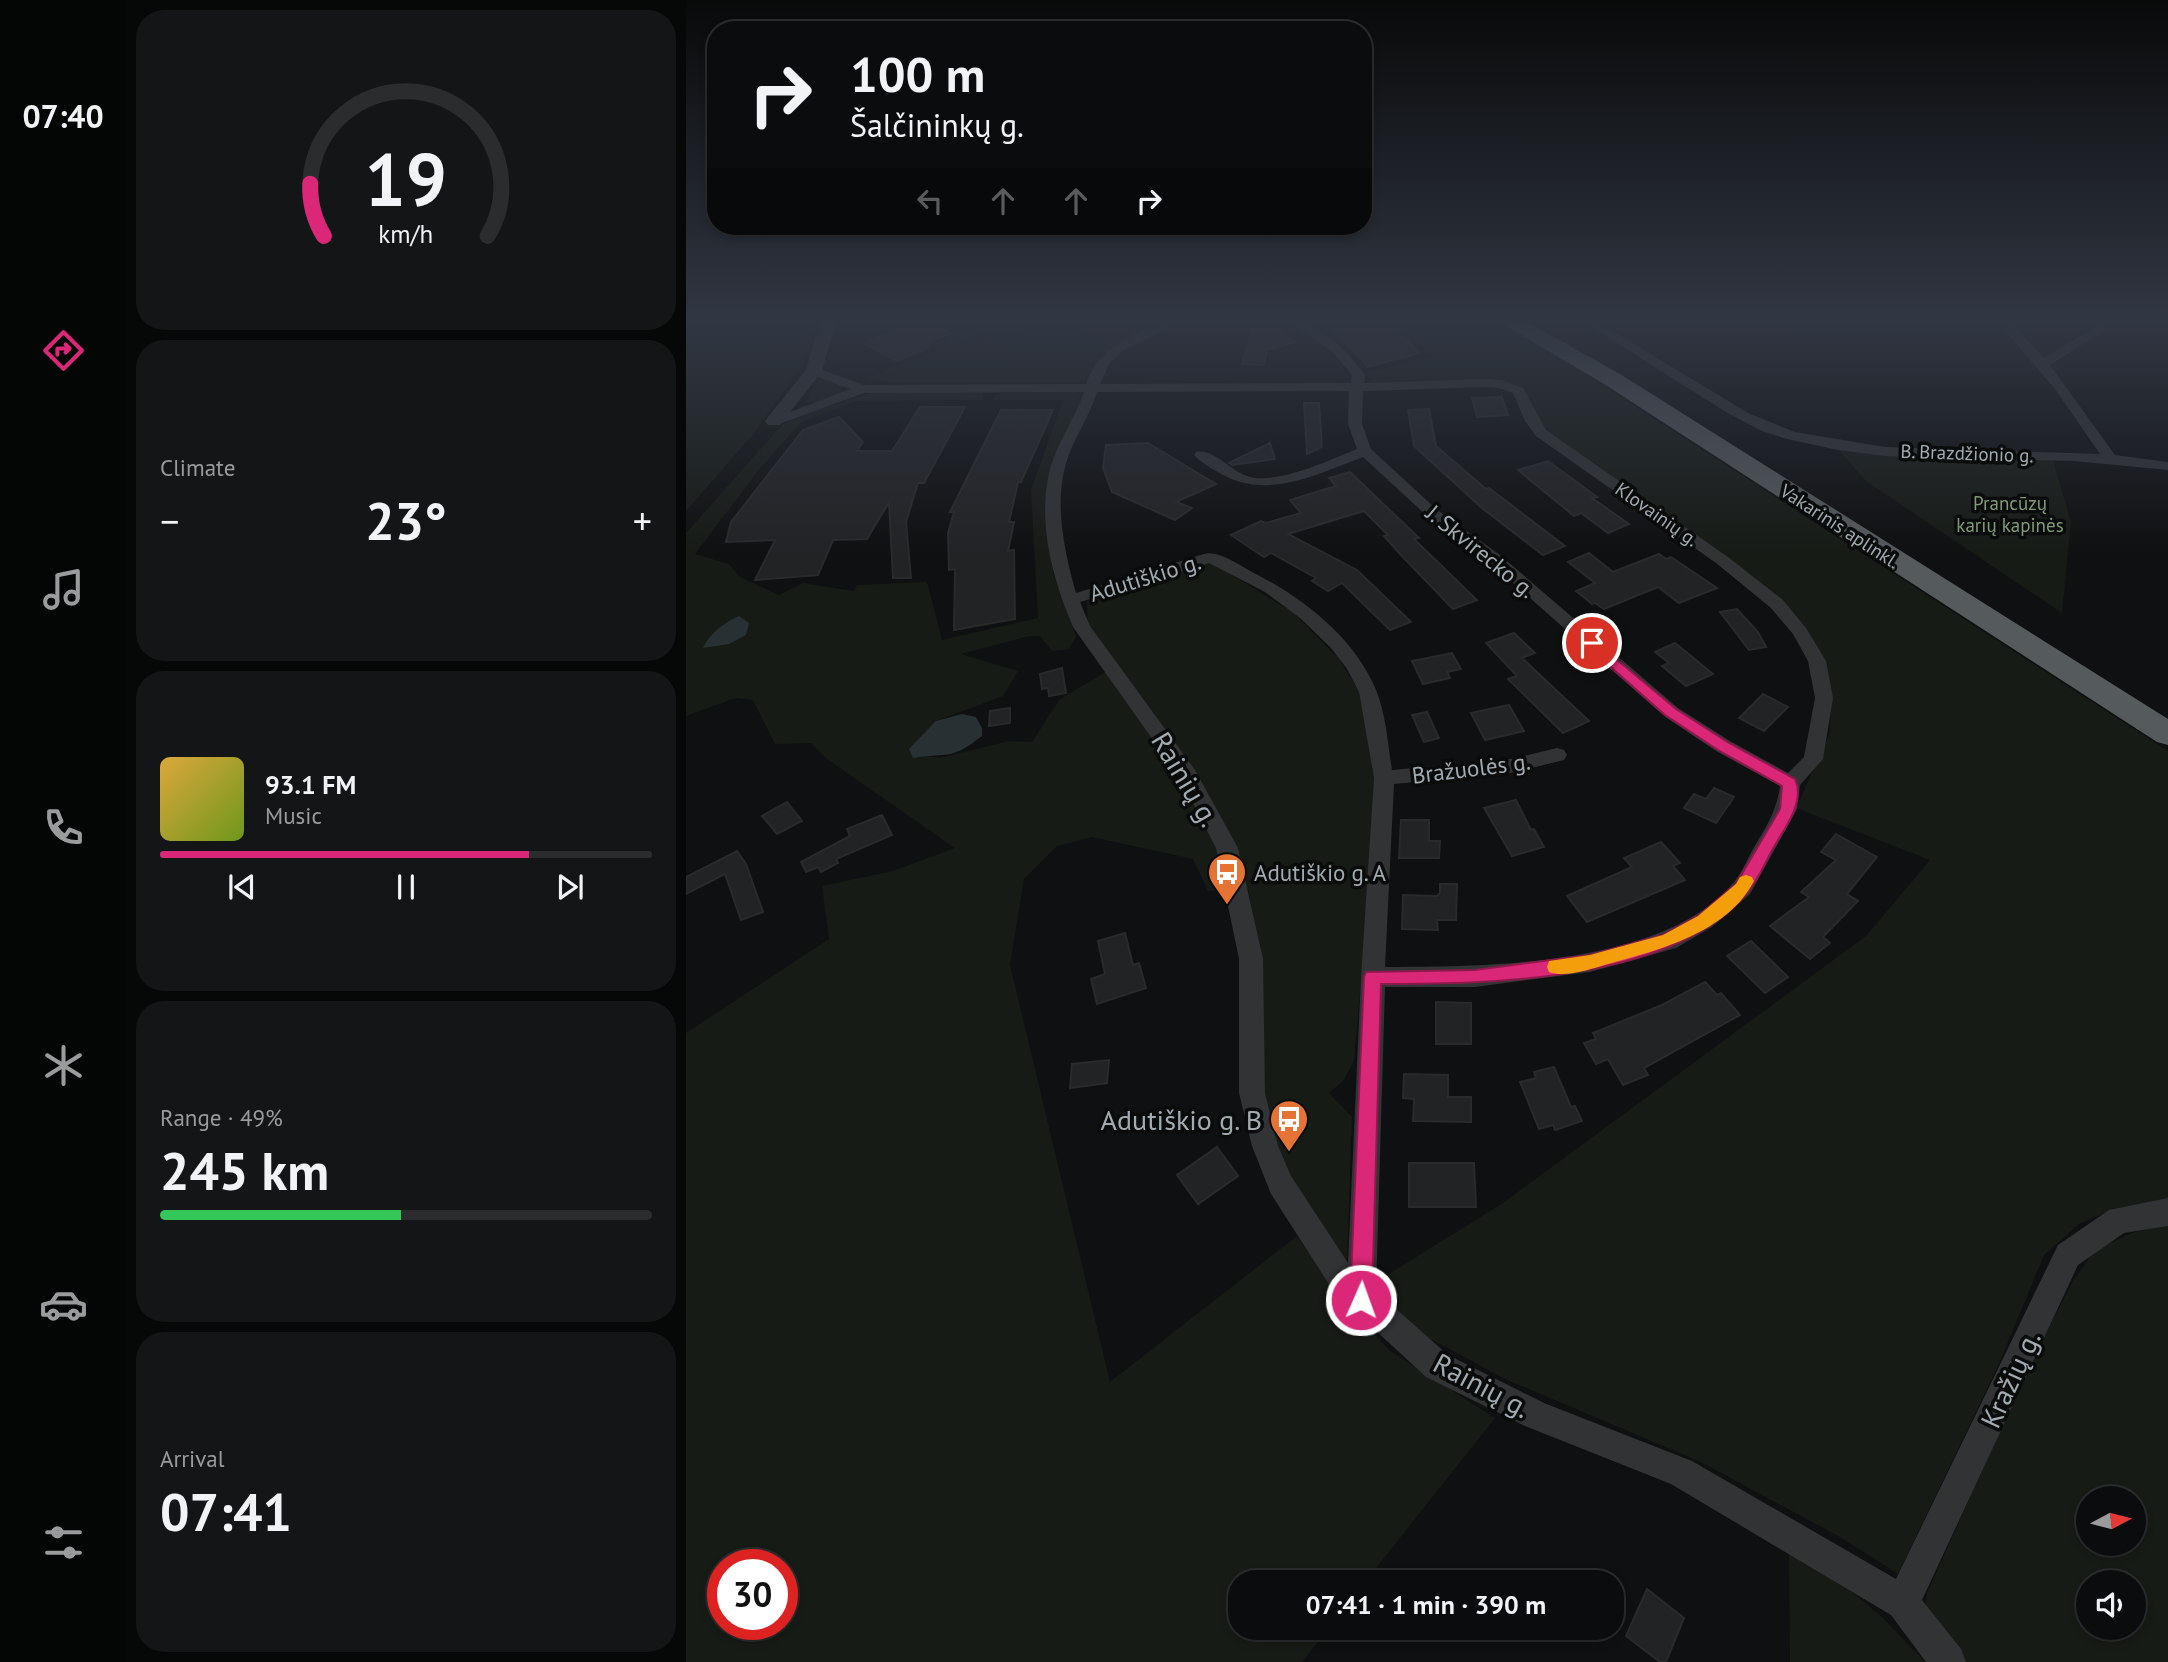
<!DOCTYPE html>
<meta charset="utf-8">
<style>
body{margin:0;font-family:"PT Sans",sans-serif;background:#141516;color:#f1f3f6;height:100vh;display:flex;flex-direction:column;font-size:26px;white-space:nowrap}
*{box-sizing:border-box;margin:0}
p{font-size:23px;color:#9a9b9d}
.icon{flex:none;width:38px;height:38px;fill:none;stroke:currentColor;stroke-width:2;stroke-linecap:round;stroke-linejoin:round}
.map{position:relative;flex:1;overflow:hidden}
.panel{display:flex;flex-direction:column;gap:10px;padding:10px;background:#060707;width:560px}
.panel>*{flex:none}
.guide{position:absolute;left:21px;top:21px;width:665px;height:214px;border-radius:28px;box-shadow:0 4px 10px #0003,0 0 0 2px #2b2c2e;background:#0b0c0d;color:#f1f3f6;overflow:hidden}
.needle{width:46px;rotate:83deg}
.controls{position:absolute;left:1390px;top:1486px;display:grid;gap:14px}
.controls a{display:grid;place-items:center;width:70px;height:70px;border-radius:50%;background:#0b0c0d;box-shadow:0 4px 10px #0003,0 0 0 2px #2b2c2e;font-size:35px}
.speed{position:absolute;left:21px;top:1549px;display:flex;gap:14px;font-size:35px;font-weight:700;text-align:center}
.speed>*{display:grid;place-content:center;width:91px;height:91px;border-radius:50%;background:#0b0c0d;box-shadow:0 4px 10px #0003,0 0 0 2px #2b2c2e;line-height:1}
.speed .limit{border:10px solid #d22;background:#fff;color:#111}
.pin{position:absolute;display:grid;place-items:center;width:60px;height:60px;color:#fff;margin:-30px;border:4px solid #fff;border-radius:50%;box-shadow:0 2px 7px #0007}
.me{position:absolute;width:77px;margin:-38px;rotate:2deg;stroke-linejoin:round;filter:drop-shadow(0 0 5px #0008)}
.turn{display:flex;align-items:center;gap:24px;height:147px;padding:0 28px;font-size:32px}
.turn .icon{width:91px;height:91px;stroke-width:2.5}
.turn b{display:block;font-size:49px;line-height:60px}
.lanes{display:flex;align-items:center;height:66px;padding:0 28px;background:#0003;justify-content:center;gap:35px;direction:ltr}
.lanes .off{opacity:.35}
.big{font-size:52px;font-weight:800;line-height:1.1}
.panel .widget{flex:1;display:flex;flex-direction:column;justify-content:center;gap:10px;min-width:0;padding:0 24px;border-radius:28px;background:#141516}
.panel .dial{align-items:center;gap:0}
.dial svg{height:182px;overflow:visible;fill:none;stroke:#2b2c2e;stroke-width:7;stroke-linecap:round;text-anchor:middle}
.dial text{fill:#f1f3f6;stroke:none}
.song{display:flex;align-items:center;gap:21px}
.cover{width:84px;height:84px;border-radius:10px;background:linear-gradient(135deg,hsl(40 70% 55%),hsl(80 70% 35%))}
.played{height:7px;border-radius:4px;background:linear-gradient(90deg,#db2777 75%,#2b2c2e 75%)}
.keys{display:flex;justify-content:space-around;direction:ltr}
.heat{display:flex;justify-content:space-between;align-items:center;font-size:38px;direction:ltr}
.charge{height:10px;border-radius:5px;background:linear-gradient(90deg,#34c759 49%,#2b2c2e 0)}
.trip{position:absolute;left:542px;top:1570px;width:396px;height:70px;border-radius:28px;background:#0b0c0d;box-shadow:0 4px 10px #0003,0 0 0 2px #2b2c2e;font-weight:800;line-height:70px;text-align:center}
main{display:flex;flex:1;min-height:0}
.tabs{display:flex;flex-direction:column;width:126px;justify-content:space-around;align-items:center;background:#040505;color:#9a9b9d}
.tabs .icon{width:49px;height:49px}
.tabs .active{color:#db2777}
.tabs b{font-size:32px;color:#f1f3f6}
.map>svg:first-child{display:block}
</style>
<main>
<nav class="tabs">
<b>07:40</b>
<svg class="icon active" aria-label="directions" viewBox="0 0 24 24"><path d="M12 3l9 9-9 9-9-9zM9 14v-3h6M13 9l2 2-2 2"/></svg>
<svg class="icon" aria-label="music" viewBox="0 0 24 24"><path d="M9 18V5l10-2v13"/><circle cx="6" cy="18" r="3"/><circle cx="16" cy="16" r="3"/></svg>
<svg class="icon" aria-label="phone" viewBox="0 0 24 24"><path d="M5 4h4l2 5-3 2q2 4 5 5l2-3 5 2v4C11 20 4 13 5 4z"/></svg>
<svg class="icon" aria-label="climate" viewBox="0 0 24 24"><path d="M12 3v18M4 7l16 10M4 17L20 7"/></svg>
<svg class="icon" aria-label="car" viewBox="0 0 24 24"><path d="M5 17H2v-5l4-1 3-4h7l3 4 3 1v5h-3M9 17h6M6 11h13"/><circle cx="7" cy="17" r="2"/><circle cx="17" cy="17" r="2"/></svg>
<svg class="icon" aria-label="filters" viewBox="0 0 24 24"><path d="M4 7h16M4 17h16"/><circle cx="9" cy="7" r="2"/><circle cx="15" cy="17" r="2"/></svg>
</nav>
<section class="panel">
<div class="widget dial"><svg viewBox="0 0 100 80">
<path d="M14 69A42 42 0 1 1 86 69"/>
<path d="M14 69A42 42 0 0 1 8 46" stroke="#db2777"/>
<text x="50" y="56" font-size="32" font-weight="700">19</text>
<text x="50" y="72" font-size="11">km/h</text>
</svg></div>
<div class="widget"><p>Climate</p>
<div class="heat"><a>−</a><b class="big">23°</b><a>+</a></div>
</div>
<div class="widget">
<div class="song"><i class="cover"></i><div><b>93.1 FM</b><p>Music</p></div></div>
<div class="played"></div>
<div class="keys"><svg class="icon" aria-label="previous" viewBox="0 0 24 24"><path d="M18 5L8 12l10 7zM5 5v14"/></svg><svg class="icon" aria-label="pause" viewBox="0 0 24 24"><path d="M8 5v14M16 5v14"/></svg><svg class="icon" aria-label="next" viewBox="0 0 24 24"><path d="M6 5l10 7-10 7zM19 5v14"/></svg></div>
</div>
<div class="widget"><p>Range · 49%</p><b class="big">245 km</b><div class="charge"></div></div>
<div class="widget"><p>Arrival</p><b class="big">07:41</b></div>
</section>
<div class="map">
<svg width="1482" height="1662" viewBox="0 0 1482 1662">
<rect width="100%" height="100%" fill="#0f1011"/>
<g fill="#171b16" fill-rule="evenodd">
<polygon points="0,321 132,321 116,366 68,433 0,511"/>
<polygon points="302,321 320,321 276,339 295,344 338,332 320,321 397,321 382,327 396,328 397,337 442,340 401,380 394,382 205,382 180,379 264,345 258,338"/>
<path d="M 708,321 L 809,321 L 865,352 L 1482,751 L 1482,1202 L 1419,1213 L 1393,1224 L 1358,1255 L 1312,1366 L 1212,1574 L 1154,1537 L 1015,1462 L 819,1379 L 741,1337 L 701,1302 L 690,1282 L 817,1203 L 1180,936 L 1244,860 L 1110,808 L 1144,733 L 1145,698 L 1098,605 L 861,432 C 839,404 851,388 810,380 L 688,382 L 677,373 L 748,357 Z"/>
<polygon points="133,380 156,383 154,393 133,402 118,403"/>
<path d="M 343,389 L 389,391 L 397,397 L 363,486 L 367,573 L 390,637 L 383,649 L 366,651 L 354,636 L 343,636 L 275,654 L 332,671 L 317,696 L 250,721 L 241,756 L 254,758 L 323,741 L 346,742 L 373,700 L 426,668 L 402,636 L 401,600 L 515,563 L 525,562 L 608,613 L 652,658 L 673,691 L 688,777 L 687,848 L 668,1061 L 657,1081 L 643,1093 L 666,1117 L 661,1259 L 653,1255 L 606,1186 L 592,1154 L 575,1093 L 574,955 L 562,889 L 522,891 L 507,859 L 406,837 L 371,846 L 338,879 L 324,965 L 424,1382 L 611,1236 L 654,1296 L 704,1351 L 809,1418 L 679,1582 L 555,1582 L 555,1628 L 643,1628 L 616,1662 L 0,1662 L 0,1033 L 143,939 L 136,886 L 207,871 L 269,848 L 141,759 L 125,743 L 89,744 L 67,700 L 50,698 L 0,716 L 0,533 L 96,425 L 107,418 L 187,392 L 298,391 L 297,400 L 170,401 L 114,423 L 72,471 L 9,554 L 43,564 L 54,577 L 93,595 L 117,583 L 168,591 L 171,585 L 241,582 L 256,640 L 352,618 L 345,490 L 377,400 L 307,400 L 310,395 ZM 37,1564 L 96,1564 L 96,1624 L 37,1624 Z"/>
<polygon points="1150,447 1262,459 1367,460 1385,522 1376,613 1180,481"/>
<path d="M 1482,1224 L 1482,1662 L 1276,1662 L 1238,1608 L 1242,1591 L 1342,1368 L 1387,1281 L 1409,1250 L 1446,1233 ZM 1402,1498 L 1447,1498 L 1447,1544 L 1402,1544 ZM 1402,1582 L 1447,1582 L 1447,1628 L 1402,1628 Z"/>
<polygon points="1103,1551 1147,1576 1196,1617 1239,1662 1104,1662"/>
</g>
<g fill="#273133">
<path d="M 53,616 L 63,623 L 60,635 L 43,644 L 17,648 C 23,634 39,622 53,616 Z"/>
<path d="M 276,714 L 290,717 L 296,728 L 296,736 C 264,761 263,752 227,758 L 223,749 L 250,721 Z"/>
</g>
<g fill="#222325" stroke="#292a2c" stroke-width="2">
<polygon points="235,321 242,321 266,333 246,340 242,349 210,361 178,343"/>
<polygon points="634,321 702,321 734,353 682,367 649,331 653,330"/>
<polygon points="568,322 590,328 610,342 581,350 578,365 556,364"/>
<polygon points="816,397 822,415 791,417 786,398"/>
<polygon points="618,403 633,403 636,447 621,454"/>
<polygon points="234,407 279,407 238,483 232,483 220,522 225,578 207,578 203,502 181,539 147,540 132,575 69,580 89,540 40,542 45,522 117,430 153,417 177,442 171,451 206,451"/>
<polygon points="743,409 750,446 800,489 803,488 879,546 857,555 797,509 728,446 722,410"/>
<polygon points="315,410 367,410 335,482 332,482 323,522 328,522 322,551 328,550 329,619 268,630 269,569 263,570 262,533 268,512 264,512"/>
<polygon points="462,443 530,484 490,502 506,508 489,520 426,492 417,468 420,445"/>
<polygon points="584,443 589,459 546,465 543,463"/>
<polygon points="862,461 911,497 906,498 943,524 922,533 895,513 888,516 832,470"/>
<polygon points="664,472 733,538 728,539 791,600 767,609 714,554 698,536 702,535 678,511 602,534 671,570 725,622 704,630 656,583 642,591 626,581 630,578 585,553 578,557 545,535 575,521 580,523 615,513 604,500 650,486 643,478"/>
<polygon points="903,553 927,572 973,554 980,559 985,557 1031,588 993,603 972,587 918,609 909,603 906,604 890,591 909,583 882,562"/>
<polygon points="1051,609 1072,632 1080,647 1063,650 1034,612"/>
<polygon points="828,633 849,653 836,658 903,721 877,733 822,679 831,676 800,643"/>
<polygon points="989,643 1027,674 1000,686 976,666 983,663 969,652"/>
<polygon points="766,653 775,669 761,672 764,678 737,684 726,661"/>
<polygon points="376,668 380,693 363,696 362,688 356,689 354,674"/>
<polygon points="1077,694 1102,707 1078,731 1053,718"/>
<polygon points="823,705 838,731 799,740 785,713"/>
<polygon points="324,708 324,723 303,726 304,711"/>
<polygon points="741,712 753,738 738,742 726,715"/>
<polygon points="1028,788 1048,797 1030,823 998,808 1008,794 1020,799"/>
<polygon points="830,800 845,830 848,829 858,847 826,856 798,808"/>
<polygon points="101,802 116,821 91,834 76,816"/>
<polygon points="196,815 206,835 150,859 152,863 135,872 132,867 120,872 115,862 164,836 161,829"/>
<polygon points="715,820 743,820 743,841 754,841 753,858 713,858"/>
<polygon points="1150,834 1191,857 1161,894 1172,901 1137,937 1144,943 1124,959 1084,926 1123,897 1115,892 1150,860 1135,852"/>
<polygon points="975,842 994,863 987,866 999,880 901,922 881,896 946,867 938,858"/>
<polygon points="51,851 60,864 77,912 55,920 39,874 0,894 0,877"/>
<polygon points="754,884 771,884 770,920 751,920 752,930 716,929 717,895 751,896 754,893"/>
<polygon points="439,933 447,965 453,963 460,988 411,1004 405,979 419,974 412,941"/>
<polygon points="1065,941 1102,977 1079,993 1041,956"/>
<polygon points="1019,982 1031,995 1035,993 1054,1015 958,1068 962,1075 937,1085 922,1059 910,1064 898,1043 910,1039 907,1033 976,1005"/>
<polygon points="750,1002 785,1003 785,1044 750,1044"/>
<polygon points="423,1060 421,1083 384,1088 386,1064"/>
<polygon points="868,1067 885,1107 889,1106 896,1121 869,1130 867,1125 853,1129 834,1082 850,1078 848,1072"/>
<polygon points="718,1074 762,1075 762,1097 785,1097 785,1122 727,1121 728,1099 717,1098"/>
<polygon points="531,1147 552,1176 512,1204 491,1175"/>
<polygon points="723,1163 788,1163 790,1207 723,1207"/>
<polygon points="961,1589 998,1618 980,1662 974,1662 940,1636"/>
</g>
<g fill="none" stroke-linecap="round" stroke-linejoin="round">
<g fill="#313335" fill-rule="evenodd">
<path d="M 483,321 L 499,321 L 438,350 L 423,364 L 414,384 L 665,383 L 666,375 L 647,352 L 602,321 C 633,320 662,352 679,375 L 678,383 L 798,379 L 815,380 L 837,388 L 860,430 L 1042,557 L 1097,600 L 1120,628 L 1140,661 L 1147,698 L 1137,759 L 1114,785 L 1111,809 L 1064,894 L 1026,927 L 990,948 L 904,972 L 789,987 L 699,987 L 690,1291 L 762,1355 L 858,1403 L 1006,1461 L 1210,1579 L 1372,1245 L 1423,1210 L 1482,1198 L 1482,1226 L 1438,1233 L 1392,1265 L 1236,1600 L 1275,1649 L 1280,1662 L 1240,1662 L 1205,1615 L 985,1484 L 839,1426 L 740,1377 L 648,1292 L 585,1194 L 566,1146 L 553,1093 L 553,959 L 530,848 L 494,778 L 387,627 C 365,576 348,511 368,457 C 377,434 390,415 398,392 L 178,393 L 93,424 L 88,425 L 81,421 L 164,389 L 123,374 L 122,371 L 128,367 L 178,385 L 400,384 C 413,346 448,334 483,321 ZM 798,387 L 813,388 L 827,393 L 839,421 L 850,436 L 1030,563 L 1085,608 L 1107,634 L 1122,661 L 1129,698 L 1118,757 L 1102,773 L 1044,741 L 992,708 L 814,555 L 750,509 L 685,449 L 676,424 L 677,391 ZM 663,391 L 662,424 L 671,449 C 643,460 594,484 564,477 C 546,473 528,448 510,452 L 508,455 C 514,462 522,466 530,471 C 579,502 628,475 677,457 L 740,515 L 802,561 L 978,716 L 1030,751 L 1094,786 C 1090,813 1080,827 1067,849 C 1061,860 1056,872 1048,882 C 979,966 800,967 699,967 L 708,784 L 825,773 L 878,760 L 881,755 L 878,750 L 871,748 L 825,759 L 706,770 C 702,745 700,714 690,690 C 669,638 616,597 568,573 C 554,566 533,550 518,554 L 390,593 C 378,550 367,501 382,457 C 390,435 404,415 411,392 ZM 523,563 L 579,592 L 614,618 L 645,648 L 661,669 L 673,692 L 688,778 L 675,977 L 662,1263 L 605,1176 L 592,1146 L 579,1093 L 577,959 L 552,848 L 509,770 L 404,626 L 394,602 Z"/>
<polygon points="896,321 910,321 1062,413 1109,432 1199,447 1414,454 1369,389 1311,321 1323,321 1358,358 1419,321 1433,321 1364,365 1429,455 1482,462 1482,470 1388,461 1199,456 1152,450 1101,439 1076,431 1040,412"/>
</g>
<polygon fill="#313335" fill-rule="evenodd" points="134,321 150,321 136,371 94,425 82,425 79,421 82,417 120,370"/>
<polygon fill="#555a5d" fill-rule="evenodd" points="815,321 839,321 934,374 1482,719 1482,745 1471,742 918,384 818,325"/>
</g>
<linearGradient id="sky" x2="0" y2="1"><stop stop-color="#080909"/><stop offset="0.58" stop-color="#313743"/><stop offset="1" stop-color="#313743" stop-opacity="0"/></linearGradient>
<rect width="1482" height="553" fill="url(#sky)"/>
<path fill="#db2777" stroke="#8e194d" stroke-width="2" d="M 906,639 L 990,709 L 1043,743 L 1109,779 C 1120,802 1098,829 1088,847 C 1079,862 1072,881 1061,893 C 987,982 802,984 695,984 L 686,1300 L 683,1308 L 675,1311 L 667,1308 L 664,1300 L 678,977 L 680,972 L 789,970 L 904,955 L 977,935 L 1012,916 L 1050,884 L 1094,809 L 1096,786 L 1032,750 L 979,715 L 901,646 L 901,641 Z"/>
<path fill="#f59e0b" d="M 1060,875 L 1066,877 L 1068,881 C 1041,933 973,950 922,964 C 905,969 880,978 863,972 L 861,967 L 863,961 L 904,955 L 977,935 L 1012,916 L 1050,884 L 1054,877 Z"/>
<defs>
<symbol id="bus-pin" viewBox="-11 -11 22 30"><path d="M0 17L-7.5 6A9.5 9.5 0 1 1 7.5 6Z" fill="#e57333" stroke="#0a0b0b"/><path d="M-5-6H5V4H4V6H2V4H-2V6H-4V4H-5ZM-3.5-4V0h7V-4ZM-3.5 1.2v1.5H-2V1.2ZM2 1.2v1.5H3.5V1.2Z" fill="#fff"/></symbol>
</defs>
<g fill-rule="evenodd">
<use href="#bus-pin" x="519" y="850" width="44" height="60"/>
<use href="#bus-pin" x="581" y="1097" width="44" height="60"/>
</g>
<g text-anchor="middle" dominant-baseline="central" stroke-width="7" stroke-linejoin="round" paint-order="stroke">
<g font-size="19" fill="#a1abb1" stroke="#0a0b0b">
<text transform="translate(1281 453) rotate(2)">B. Brazdžionio g.</text>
<text transform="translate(971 514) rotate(35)">Klovainių g.</text>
<text transform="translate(1154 526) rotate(33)">Vakarinis aplinkl.</text>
</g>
<g font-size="19" fill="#819b79" stroke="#0a0b0b">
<text x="1324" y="503">Prancūzų<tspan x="1324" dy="22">karių kapinės</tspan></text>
</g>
<g font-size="23" fill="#a1abb1" stroke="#0a0b0b">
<text transform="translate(795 551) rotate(39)">J. Skvirecko g.</text>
<text transform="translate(459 577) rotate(-17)">Adutiškio g.</text>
<text transform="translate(785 768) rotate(-7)">Bražuolės g.</text>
</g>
<g font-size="23" fill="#a1abb1" stroke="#0a0b0b" text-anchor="start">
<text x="568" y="872">Adutiškio g. A</text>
</g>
<g font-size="28" fill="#a1abb1" stroke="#0a0b0b">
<text transform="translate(500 779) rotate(59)">Rainių g.</text>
<text transform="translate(1324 1379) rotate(-65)">Kražių g.</text>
<text transform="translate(796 1385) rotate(28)">Rainių g.</text>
</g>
<g font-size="28" fill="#a1abb1" stroke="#0a0b0b" text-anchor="end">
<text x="576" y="1119">Adutiškio g. B</text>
</g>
</g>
</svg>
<div class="controls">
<a><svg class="needle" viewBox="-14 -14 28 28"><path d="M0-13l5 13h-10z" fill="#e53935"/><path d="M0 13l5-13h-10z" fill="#9a9b9d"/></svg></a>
<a><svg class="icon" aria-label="sound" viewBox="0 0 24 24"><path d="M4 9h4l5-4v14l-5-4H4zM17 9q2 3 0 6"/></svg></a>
</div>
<div class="speed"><div class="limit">30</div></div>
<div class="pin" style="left:906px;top:643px;background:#d93025"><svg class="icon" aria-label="arrive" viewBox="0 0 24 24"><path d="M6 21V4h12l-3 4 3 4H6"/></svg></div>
<svg class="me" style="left:675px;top:1300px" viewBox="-20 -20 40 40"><circle r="17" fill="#db2777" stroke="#fff" stroke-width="3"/><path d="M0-11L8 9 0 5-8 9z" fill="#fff"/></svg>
<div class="trip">07:41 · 1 min · 390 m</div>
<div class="guide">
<div class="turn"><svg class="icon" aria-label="right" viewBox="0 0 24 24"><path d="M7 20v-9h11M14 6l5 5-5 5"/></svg><div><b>100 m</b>Šalčininkų g.</div></div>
<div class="lanes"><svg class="icon off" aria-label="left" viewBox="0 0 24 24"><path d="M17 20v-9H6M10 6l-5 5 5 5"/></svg><svg class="icon off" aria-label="ahead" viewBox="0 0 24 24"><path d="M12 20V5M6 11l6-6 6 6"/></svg><svg class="icon off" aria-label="ahead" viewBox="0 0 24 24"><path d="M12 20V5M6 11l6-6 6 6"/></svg><svg class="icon" aria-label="right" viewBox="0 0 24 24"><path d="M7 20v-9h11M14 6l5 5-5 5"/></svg></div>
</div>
</div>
</main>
